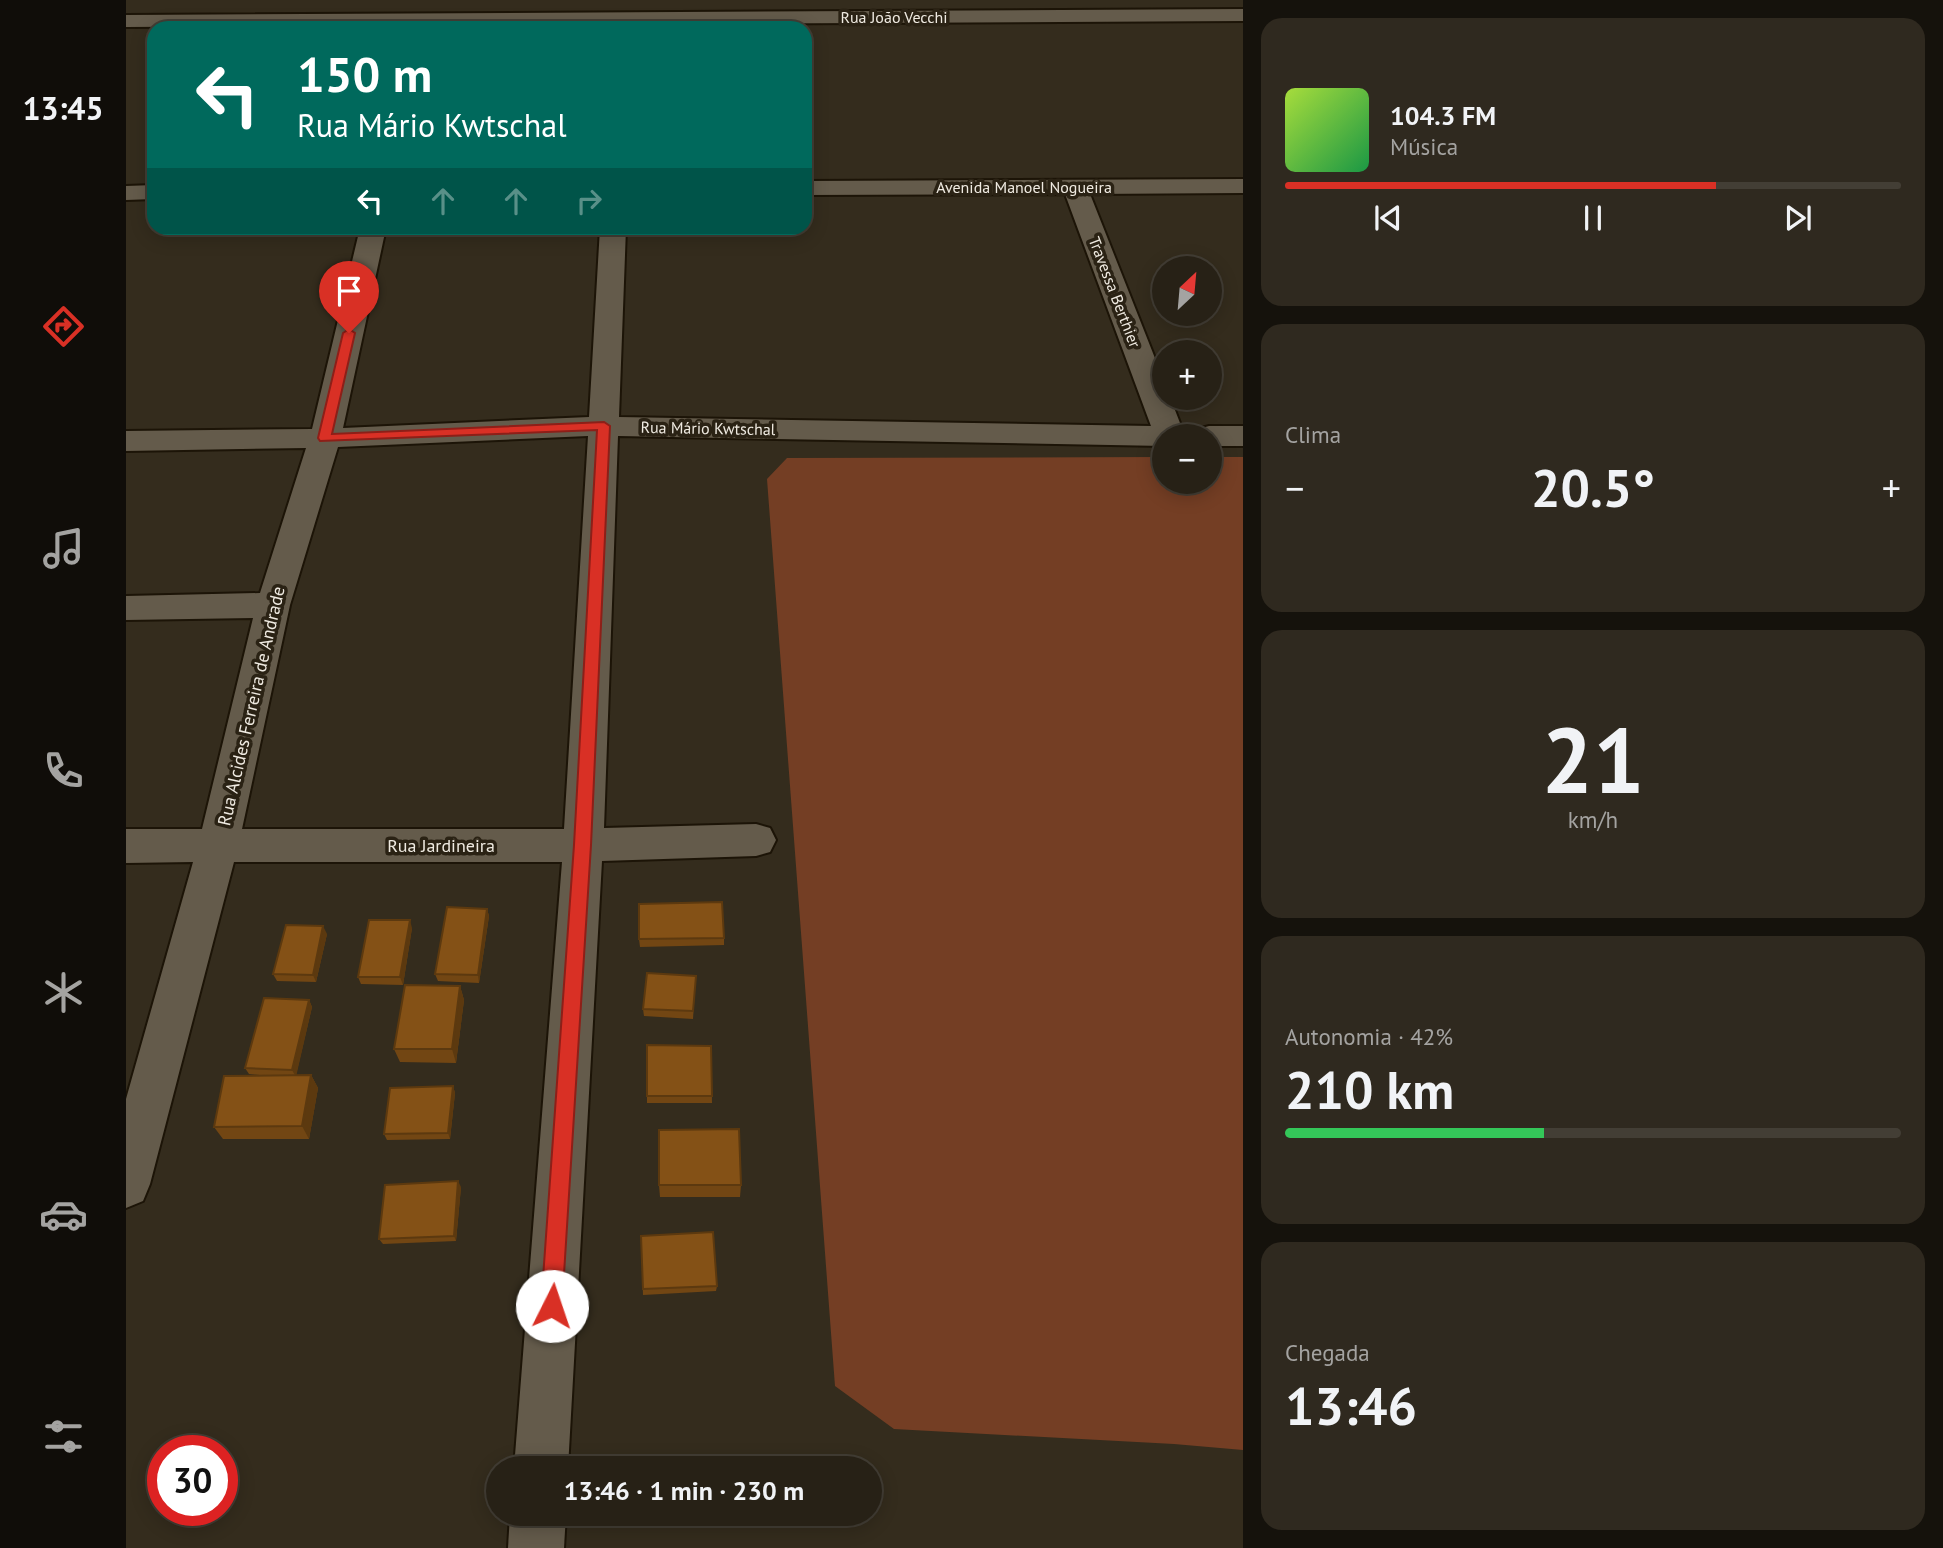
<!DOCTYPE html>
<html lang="pt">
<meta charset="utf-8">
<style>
body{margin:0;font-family:"PT Sans",sans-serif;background:#2f291f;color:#f1f3f6;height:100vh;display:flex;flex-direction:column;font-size:26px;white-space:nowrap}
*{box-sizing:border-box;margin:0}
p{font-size:23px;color:#a4a3a1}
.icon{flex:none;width:38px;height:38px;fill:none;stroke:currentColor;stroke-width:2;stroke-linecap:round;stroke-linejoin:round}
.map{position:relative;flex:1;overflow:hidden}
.drawer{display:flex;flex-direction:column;gap:18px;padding:18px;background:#15120c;width:700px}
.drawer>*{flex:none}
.banner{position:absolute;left:21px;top:21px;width:665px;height:214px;border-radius:21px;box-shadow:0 4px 18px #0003,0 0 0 2px #433e35;background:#00695c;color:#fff;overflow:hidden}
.needle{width:46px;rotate:26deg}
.fabs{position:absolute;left:1026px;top:256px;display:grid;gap:14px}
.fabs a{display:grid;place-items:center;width:70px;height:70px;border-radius:50%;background:#272116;box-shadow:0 4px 18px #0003,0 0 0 2px #433e35;font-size:35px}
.speed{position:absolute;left:21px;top:1435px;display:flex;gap:14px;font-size:35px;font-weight:700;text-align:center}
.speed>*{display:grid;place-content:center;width:91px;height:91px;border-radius:50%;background:#272116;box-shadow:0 4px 18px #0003,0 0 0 2px #433e35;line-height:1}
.speed .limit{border:10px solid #d22;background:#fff;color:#111}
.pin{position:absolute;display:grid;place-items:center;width:60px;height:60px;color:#fff;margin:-72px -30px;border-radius:50% 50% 50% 0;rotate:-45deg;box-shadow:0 0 7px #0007}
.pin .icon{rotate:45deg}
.me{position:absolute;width:77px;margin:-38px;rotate:4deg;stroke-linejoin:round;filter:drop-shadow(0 0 5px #0008)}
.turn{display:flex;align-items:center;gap:24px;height:147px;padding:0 35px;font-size:32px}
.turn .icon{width:91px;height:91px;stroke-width:2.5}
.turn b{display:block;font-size:49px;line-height:60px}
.lanes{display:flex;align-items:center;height:66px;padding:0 35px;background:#0003;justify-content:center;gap:35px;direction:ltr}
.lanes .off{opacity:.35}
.big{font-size:52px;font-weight:700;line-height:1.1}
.drawer .tile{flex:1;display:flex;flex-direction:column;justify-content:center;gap:10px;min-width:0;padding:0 24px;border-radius:21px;background:#2f291f}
.drawer .dial{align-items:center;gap:0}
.dial b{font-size:91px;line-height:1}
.song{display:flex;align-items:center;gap:21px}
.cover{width:84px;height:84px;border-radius:10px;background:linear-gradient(135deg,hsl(80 70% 55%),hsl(140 70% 35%))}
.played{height:7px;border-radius:4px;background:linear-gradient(90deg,#d93025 70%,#433e35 70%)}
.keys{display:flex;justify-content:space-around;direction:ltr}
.heat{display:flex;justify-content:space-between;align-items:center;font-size:38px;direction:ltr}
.charge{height:10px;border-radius:5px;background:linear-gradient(90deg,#34c759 42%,#433e35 0)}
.trip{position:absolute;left:360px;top:1456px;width:396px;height:70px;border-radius:35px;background:#272116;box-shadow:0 4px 18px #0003,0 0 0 2px #433e35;font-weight:700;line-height:70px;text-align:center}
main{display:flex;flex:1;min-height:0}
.tab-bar{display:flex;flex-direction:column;width:126px;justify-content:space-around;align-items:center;background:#100d09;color:#a4a3a1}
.tab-bar .icon{width:49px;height:49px}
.tab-bar .selected{color:#d93025}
.tab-bar b{font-size:32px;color:#f1f3f6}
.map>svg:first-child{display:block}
</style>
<main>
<nav class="tab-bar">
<b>13:45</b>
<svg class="icon selected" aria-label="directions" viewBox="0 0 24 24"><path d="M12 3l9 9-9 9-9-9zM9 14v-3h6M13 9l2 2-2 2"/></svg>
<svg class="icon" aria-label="music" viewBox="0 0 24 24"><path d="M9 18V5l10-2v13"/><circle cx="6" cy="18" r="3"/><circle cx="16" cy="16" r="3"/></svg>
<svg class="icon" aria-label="phone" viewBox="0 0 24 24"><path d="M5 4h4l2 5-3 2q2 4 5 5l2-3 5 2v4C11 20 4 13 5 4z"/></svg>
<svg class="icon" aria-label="climate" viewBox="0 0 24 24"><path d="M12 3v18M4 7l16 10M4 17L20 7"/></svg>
<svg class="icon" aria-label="car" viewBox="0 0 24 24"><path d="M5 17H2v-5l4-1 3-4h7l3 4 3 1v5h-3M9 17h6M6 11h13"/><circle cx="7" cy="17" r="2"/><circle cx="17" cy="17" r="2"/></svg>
<svg class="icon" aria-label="filters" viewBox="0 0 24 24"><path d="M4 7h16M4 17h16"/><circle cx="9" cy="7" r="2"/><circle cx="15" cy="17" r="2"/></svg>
</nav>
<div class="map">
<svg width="1117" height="1548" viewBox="0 0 1117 1548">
<rect width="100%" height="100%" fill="#342c1d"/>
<polygon fill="#743e24" points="1038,457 1038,481 1083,481 1083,457 1117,457 1117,1450 1048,1444 768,1429 709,1386 641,479 661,458"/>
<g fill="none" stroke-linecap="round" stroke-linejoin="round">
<defs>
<g id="street">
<polygon points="1117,9 1117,21 0,27 0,15"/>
<path d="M 1117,179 L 1117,193 L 964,194 L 1038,381 L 1038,397 L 1044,397 L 1059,436 L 1038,436 L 1038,446 L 492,436 L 478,828 L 630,824 L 644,828 L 650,840 L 644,852 L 630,856 L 476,861 L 442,1468 L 388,1468 L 436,862 L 108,862 L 24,1184 L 17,1201 L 0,1208 L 0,1099 L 67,862 L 0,863 L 0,829 L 76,829 L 127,618 L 0,620 L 0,596 L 134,593 L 180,448 L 0,451 L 0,431 L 186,429 L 234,228 L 260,228 L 217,428 L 463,417 L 474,228 L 500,228 L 493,417 L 1025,426 L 939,194 L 679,195 L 679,181 ZM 462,436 L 438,829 L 116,829 L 164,605 L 212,447 Z"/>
<polygon points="28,185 28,199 0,200 0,186"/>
<polygon points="1083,426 1117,426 1117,446 1083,446 1083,436 1068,436 1072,429"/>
<polygon points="384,1514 440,1514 438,1548 382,1548"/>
</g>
</defs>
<use href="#street" stroke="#1c1407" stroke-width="4"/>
<use href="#street" fill="#645b4b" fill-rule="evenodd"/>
</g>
<g fill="#724613">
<polygon points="361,909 363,916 353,983 312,981 309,974"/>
<polygon points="286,928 277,985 235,984 232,977"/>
<polygon points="201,934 190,982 151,981 147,974"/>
<polygon points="598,938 598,945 514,947 513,939"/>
<polygon points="570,976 567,1019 518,1016 517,1009"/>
<polygon points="334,986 338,1000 330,1063 274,1062 268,1049"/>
<polygon points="183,1000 186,1007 170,1075 185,1075 192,1088 183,1139 97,1139 88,1127 145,1076 123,1074 119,1068"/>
<polygon points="585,1046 586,1103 521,1103 521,1096"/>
<polygon points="327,1086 329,1093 324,1139 261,1140 258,1134"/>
<polygon points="533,1185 615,1185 614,1197 534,1197"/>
<polygon points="335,1187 330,1241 257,1244 253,1239"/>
<polygon points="515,1236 591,1286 590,1291 517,1295"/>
</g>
<g fill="#5c390f">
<polygon points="361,909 363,916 353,983 352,975"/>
<polygon points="284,920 286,928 277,985 274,977"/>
<polygon points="197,926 201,934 190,982 187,975"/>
<polygon points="334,986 338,1000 330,1063 326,1049"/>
<polygon points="183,1000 186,1007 170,1077 166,1070"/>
<polygon points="185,1075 192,1088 183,1139 176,1126"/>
<polygon points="327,1086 329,1093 324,1139 322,1133"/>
<polygon points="332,1181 335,1187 330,1241 328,1236"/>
</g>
<g fill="#845116" stroke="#5c390f" stroke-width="2">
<polygon points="596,902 598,938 513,939 513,904"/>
<polygon points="321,907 361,909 352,975 309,974"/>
<polygon points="243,920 284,920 274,977 232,977"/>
<polygon points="160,925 197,926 187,975 147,974"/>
<polygon points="521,973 570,976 567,1011 517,1009"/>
<polygon points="279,985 334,986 326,1049 268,1049"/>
<polygon points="138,998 183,1000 166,1070 119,1068"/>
<polygon points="521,1045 585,1046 586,1096 521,1096"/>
<polygon points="185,1075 176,1126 88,1127 98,1076"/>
<polygon points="327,1086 322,1133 258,1134 264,1088"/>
<polygon points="613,1129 615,1185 533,1185 533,1130"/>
<polygon points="332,1181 328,1236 253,1239 259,1185"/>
<polygon points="587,1232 591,1286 517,1289 515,1236"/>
</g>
<polygon fill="#d93025" stroke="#8d1f18" stroke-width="2" points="223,329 229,333 206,434 478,422 484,426 465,845 436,1306 433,1313 426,1316 418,1313 415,1306 448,845 471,430 194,441 192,438 217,333"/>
<g text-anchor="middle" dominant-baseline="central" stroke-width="7" stroke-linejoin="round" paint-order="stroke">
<g font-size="16" fill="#efeae1" stroke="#2a2214">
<text x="768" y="17">Rua João Vecchi</text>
<text x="898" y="187">Avenida Manoel Nogueira</text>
<text transform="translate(989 292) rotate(69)">Travessa Berthier</text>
<text transform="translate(582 428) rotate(1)">Rua Mário Kwtschal</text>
</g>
<g font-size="18" fill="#efeae1" stroke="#2a2214">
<text transform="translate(125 706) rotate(-77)">Rua Alcides Ferreira de Andrade</text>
<text x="315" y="845">Rua Jardineira</text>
</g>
</g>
</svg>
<div class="fabs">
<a><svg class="needle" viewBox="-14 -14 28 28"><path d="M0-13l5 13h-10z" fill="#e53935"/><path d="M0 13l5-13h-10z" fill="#a4a3a1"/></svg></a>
<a>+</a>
<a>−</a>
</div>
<div class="speed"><div class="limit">30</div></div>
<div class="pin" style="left:223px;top:333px;background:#d93025"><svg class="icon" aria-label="arrive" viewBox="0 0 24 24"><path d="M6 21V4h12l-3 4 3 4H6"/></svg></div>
<svg class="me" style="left:426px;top:1306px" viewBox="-20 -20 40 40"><circle r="19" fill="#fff"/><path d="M0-13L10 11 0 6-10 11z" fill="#d93025"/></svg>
<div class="trip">13:46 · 1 min · 230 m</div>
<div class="banner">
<div class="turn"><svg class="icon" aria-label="left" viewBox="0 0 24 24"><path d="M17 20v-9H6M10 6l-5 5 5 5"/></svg><div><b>150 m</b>Rua Mário Kwtschal</div></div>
<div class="lanes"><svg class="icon" aria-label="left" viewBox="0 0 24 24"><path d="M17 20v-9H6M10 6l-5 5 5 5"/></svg><svg class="icon off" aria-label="ahead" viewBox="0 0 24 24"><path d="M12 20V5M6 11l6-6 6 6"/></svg><svg class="icon off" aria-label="ahead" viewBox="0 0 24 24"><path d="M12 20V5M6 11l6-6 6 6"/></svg><svg class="icon off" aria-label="right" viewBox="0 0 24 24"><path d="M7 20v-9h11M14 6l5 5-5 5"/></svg></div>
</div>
</div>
<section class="drawer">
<div class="tile">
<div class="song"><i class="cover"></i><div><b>104.3 FM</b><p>Música</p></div></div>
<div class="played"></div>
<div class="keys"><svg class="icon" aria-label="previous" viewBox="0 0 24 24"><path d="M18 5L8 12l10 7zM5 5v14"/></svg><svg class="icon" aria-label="pause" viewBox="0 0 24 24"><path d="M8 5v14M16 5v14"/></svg><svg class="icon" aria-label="next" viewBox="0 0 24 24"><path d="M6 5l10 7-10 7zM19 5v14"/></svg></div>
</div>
<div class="tile"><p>Clima</p>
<div class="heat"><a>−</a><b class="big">20.5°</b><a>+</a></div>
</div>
<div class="tile dial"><b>21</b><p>km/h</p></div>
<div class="tile"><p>Autonomia · 42%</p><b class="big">210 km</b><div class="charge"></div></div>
<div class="tile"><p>Chegada</p><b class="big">13:46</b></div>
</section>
</main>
